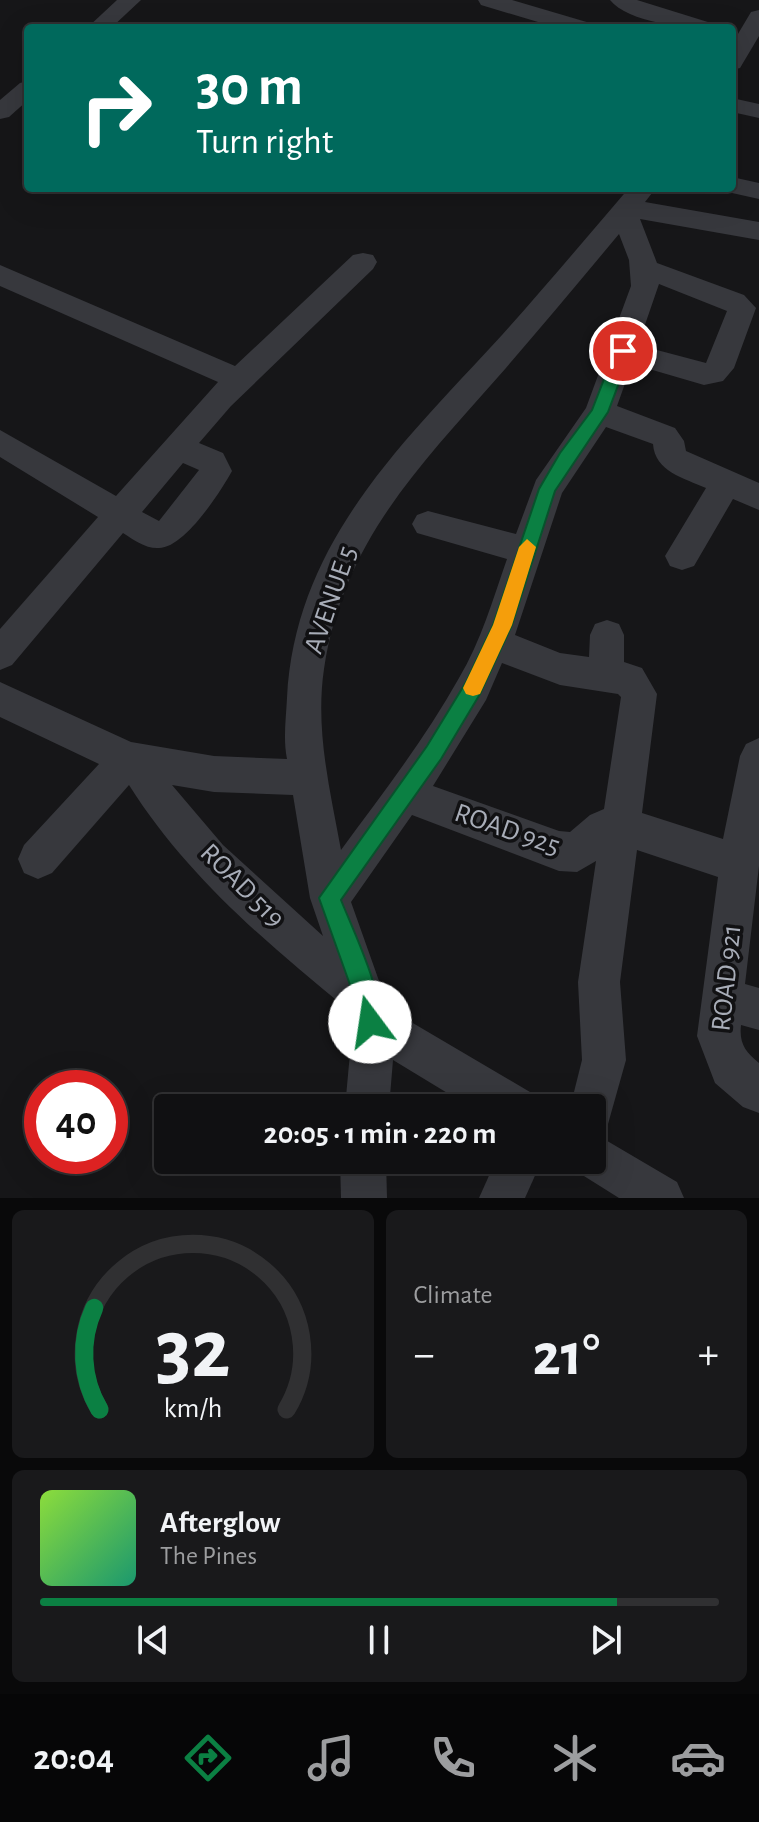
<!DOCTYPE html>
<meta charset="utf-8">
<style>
body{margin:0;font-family:"Alegreya Sans",sans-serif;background:#19191b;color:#f1f3f6;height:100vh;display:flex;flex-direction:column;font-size:30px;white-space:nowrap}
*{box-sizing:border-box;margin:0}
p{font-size:26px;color:#9c9d9f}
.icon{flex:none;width:44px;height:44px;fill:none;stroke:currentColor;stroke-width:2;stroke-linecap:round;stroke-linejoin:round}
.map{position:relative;height:1198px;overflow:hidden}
.panel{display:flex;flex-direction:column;gap:12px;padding:12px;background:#09090a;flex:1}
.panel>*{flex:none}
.guide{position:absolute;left:24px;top:24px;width:712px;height:168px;border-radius:8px;box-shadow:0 8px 32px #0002,0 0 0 2px #303032;background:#00695c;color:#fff;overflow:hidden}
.speed{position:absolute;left:24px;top:1070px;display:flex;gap:16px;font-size:40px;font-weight:700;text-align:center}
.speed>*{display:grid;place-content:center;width:104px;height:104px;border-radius:50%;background:#101012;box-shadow:0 8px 32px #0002,0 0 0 2px #303032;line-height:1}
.speed .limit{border:12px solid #d22;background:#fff;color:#111}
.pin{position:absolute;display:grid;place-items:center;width:68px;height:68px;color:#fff;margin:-34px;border:4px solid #fff;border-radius:50%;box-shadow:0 2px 8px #0007}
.me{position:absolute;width:88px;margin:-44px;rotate:346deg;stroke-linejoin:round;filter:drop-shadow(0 0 6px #0008)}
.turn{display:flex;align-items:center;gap:28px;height:168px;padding:0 40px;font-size:36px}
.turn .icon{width:104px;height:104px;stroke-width:2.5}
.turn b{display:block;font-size:56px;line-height:68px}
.big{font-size:60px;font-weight:700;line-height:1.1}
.panel .tile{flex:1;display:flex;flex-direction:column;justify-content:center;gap:12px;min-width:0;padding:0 28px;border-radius:12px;background:#19191b}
.panel .dial{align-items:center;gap:0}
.dial svg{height:208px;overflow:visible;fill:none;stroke:#303032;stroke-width:7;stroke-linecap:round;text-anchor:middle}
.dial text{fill:#f1f3f6;stroke:none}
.song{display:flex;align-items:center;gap:24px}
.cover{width:96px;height:96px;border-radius:12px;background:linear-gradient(135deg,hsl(90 70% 55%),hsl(160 70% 35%))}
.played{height:8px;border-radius:4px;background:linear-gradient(90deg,#0b8043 85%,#303032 85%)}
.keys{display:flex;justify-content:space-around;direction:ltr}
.heat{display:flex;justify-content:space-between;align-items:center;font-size:44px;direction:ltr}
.panel .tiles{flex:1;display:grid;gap:12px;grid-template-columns:1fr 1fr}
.tile:last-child{grid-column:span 2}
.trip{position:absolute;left:154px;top:1094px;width:452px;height:80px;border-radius:8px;background:#101012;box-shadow:0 8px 32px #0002,0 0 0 2px #303032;font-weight:700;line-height:80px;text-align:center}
.tabs{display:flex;height:128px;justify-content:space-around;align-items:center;background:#060607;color:#9c9d9f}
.tabs .icon{width:56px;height:56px}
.tabs .active{color:#0b8043}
.tabs b{font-size:36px;color:#f1f3f6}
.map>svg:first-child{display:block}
</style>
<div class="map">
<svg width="759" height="1198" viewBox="0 0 759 1198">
<rect width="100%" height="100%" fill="#161618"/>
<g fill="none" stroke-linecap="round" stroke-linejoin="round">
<g fill="#37383d" fill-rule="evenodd">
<polygon points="117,0 141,0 111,28 87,28"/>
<polygon points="478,0 512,0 590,23 593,28 558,28 481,5"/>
<path d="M 610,0 L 637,0 L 711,23 L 714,28 C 687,28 628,23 610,0 Z"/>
<polygon points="759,10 759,36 740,68 732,70 732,44 751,12"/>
<polygon points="28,81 28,100 9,117 0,119 0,100 20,83"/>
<polygon points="732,98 759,104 759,118 732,112"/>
<polygon points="732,177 759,183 759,199 723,191 721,188 732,188"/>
<path d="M 629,188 L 656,188 L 645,202 L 759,222 L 759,240 L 640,219 L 657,263 L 744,295 L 756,308 L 734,368 L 723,381 L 704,385 L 632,364 L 617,406 L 675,428 L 684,441 L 686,451 L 759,483 L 759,510 L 733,499 L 694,566 L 682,570 L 670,566 L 665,556 L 706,488 C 684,478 655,472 653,444 L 606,427 L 562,493 L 515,635 L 560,653 L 589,657 L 590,635 L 595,624 L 607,620 L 619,624 L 624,635 L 624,662 L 642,668 L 657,694 L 642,813 L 723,839 L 740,756 L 746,744 L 759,738 L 759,866 L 745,984 L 759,988 L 759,1030 L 741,1025 C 739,1043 745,1052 759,1063 L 759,1113 L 743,1107 L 715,1083 L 697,1036 L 718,877 L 637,850 L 620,982 L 626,1060 L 608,1124 L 592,1130 L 592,1108 L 570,1108 L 582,1060 L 578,982 L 596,861 L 577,872 L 559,871 L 412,815 L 351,902 L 389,1009 L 530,1092 L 536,1108 L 472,1108 L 393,1060 L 389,1108 L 345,1108 L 350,1053 L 346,1008 C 265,942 185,874 129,785 L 52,873 L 38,879 L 24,873 L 18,859 L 24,845 L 99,764 L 0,717 L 0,682 L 131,742 L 214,756 L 287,759 C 283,739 286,719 287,698 C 295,542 403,443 502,335 C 545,287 587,237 629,188 ZM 619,234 L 629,260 L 631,286 L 586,408 L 536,480 L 516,534 L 428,511 L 417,515 L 412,524 L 417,533 L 507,559 C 493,599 481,641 459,678 C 425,739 382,794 341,850 C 330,790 315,730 324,669 C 343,543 417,469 498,377 C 539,330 579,282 619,234 ZM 659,284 L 727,311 L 706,363 L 638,345 ZM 502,663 L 560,685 L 618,694 L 621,697 L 604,809 L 590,815 L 570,832 L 559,831 L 433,786 L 486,700 ZM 172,785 L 214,792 L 293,795 L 310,898 L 323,936 L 223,845 Z"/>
<path d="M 363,253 L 373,255 L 377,262 L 373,269 L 231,406 L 199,443 L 223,453 L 232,471 C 220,493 184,548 159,548 C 146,549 134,540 123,533 L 12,665 L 0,670 L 0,629 L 98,517 L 0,457 L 0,430 L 116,496 L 218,382 L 0,286 L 0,265 L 235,366 L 353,255 ZM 183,463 L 199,470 L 159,521 L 142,512 Z"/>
<polygon points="592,1132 677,1182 684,1198 619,1198 576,1171 571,1160 592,1160"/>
<polygon points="340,1160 386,1160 387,1198 341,1198"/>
<polygon points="496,1160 542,1160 525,1198 479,1198"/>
</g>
</g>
<path fill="#0b8043" stroke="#07532c" stroke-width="2" d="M 623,345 L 631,351 L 608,412 L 555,491 L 512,625 L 480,694 L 441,759 L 341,900 C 352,928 389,1004 378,1030 L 370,1033 L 362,1030 L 354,996 L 319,898 L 427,746 L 466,682 L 493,625 L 539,489 L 560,453 L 592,410 L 615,351 Z"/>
<polygon fill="#f59e0b" points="527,539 536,547 512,625 480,694 473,696 466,694 463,688 493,625 519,547"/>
<g text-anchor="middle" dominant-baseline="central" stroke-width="7" stroke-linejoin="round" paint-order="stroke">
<g font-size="28" fill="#a8adb8" stroke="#111113">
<text transform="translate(331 600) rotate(-71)">AVENUE 5</text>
<text transform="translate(507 830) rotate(19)">ROAD 925</text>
<text transform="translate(242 886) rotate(45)">ROAD 519</text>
<text transform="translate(727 978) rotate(-84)">ROAD 921</text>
</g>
</g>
</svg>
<div class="speed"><div class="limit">40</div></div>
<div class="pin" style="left:623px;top:351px;background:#d93025"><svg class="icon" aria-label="arrive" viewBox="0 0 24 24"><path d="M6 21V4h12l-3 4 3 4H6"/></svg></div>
<svg class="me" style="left:370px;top:1022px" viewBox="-20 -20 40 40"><circle r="19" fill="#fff"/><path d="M0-13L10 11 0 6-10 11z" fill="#0b8043"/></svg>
<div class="trip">20:05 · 1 min · 220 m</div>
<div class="guide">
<div class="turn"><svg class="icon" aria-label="right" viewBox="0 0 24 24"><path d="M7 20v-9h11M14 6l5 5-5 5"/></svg><div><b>30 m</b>Turn right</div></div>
</div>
</div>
<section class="panel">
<div class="tiles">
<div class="tile dial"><svg viewBox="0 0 100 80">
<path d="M14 69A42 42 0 1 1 86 69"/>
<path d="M14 69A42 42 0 0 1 12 30" stroke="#0b8043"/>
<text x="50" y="56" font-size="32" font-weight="700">32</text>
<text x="50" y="72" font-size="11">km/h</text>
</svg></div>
<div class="tile"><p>Climate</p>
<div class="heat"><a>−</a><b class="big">21°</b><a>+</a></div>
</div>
<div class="tile">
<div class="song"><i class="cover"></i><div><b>Afterglow</b><p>The Pines</p></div></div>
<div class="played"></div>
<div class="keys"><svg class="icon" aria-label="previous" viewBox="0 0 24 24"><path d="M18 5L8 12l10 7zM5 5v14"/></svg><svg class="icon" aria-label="pause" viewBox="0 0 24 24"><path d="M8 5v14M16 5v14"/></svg><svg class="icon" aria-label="next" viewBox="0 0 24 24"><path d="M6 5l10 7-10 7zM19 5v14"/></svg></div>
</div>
</div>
</section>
<nav class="tabs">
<b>20:04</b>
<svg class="icon active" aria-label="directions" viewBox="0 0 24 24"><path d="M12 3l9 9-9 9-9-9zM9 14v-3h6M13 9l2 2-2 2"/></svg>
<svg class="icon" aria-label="music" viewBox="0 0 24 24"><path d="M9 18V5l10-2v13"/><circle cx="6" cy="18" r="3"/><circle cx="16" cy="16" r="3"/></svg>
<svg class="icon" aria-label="phone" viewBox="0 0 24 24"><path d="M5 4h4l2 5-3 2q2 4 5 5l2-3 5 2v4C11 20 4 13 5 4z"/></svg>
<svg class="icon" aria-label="climate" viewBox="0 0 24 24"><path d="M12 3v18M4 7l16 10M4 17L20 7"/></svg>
<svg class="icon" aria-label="car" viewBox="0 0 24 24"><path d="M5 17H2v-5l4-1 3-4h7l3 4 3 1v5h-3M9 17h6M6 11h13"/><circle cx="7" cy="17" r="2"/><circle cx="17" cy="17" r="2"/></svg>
</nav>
